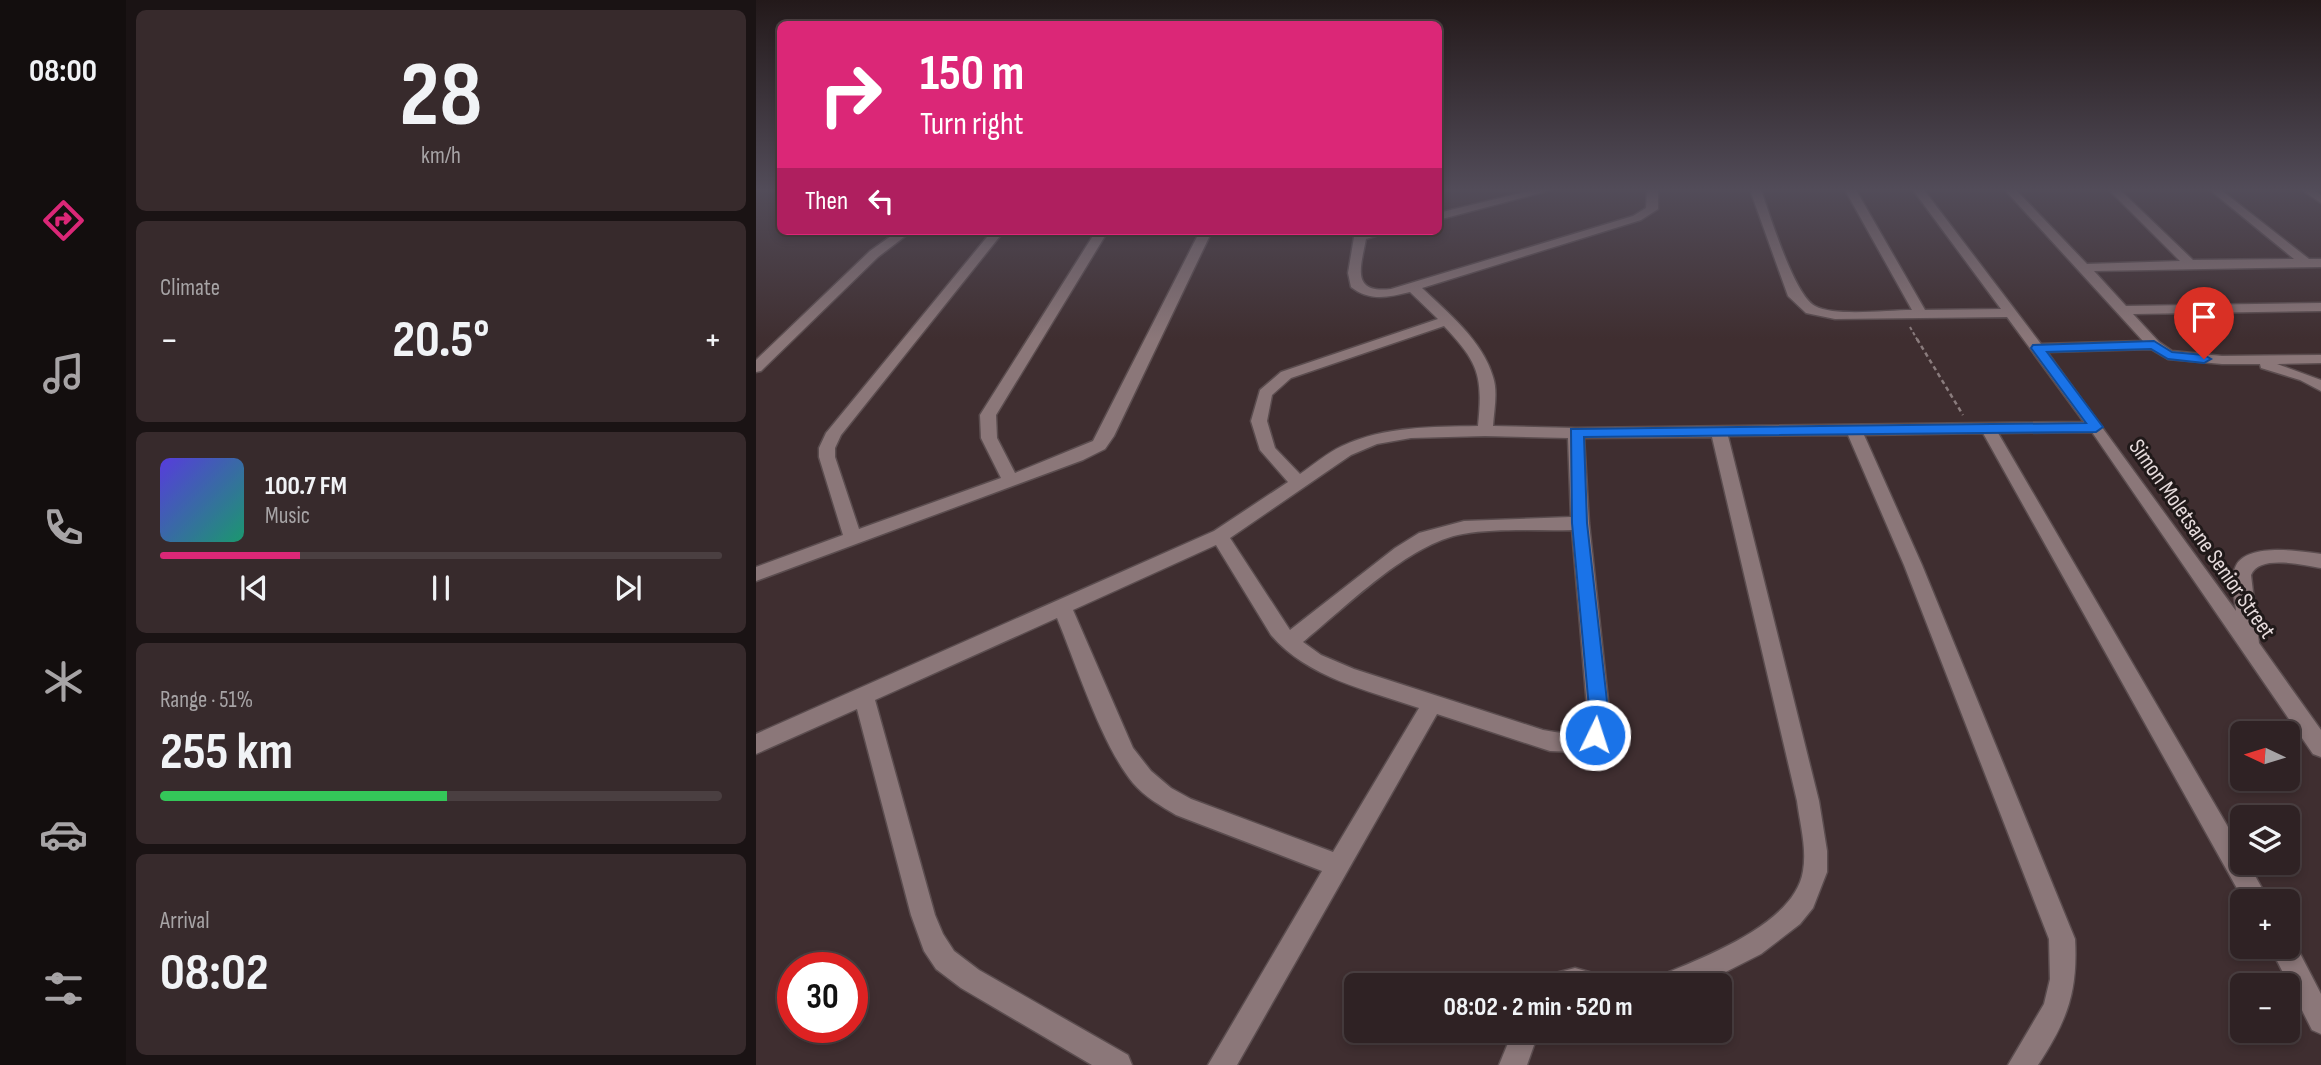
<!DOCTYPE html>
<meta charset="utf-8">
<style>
body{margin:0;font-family:"Sofia Sans Condensed",sans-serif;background:#372a2c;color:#f1f3f6;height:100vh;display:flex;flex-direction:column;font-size:26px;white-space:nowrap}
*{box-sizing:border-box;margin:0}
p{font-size:23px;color:#a7a4a6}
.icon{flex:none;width:38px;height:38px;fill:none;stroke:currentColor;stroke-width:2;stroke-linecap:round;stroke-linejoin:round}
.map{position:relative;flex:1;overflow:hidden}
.panel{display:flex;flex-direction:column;gap:10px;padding:10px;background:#1a1314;width:630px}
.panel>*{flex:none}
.top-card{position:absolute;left:21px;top:21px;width:665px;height:214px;border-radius:10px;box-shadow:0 4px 10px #0003,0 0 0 2px #4a3f41;background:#db2777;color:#fff;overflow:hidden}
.needle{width:46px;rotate:274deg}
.buttons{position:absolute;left:1474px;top:721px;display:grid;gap:14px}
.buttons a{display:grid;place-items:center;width:70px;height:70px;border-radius:10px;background:#2f2224;box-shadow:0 4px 10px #0003,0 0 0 2px #4a3f41;font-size:35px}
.speed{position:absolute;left:21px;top:952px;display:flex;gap:14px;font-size:35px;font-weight:700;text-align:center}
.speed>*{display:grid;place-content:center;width:91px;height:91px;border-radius:50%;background:#2f2224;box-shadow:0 4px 10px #0003,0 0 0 2px #4a3f41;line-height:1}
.speed .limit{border:10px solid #d22;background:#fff;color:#111}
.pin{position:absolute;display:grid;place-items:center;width:60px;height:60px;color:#fff;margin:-72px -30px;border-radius:50% 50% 50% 0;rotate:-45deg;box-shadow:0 0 7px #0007}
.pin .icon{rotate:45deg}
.me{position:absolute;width:77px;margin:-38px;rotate:4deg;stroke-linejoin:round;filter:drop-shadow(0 0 5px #0008)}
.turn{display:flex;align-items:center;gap:24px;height:147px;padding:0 28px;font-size:32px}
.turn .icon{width:91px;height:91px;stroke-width:2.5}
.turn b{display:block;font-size:49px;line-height:60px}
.then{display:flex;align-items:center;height:66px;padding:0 28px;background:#0003;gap:14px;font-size:26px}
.big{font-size:52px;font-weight:700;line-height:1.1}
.panel .tile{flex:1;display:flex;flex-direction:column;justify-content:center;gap:10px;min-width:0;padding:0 24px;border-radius:10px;background:#372a2c}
.panel .dial{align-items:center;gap:0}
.dial b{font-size:91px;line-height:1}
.song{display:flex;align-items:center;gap:21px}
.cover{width:84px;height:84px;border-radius:10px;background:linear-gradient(135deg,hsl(250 70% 55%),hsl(160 70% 35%))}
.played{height:7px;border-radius:4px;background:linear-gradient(90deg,#db2777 25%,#4a3f41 25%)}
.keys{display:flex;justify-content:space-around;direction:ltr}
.heat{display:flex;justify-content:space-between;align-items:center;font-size:38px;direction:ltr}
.charge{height:10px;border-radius:5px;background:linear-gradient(90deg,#34c759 51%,#4a3f41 0)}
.trip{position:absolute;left:588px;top:973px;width:388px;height:70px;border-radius:10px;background:#2f2224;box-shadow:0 4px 10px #0003,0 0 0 2px #4a3f41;font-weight:700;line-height:70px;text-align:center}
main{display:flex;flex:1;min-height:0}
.dock{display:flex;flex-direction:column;width:126px;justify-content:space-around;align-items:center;background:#130e0e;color:#a7a4a6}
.dock .icon{width:49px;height:49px}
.dock .current{color:#db2777}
.dock b{font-size:32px;color:#f1f3f6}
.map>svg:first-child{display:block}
</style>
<main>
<nav class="dock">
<b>08:00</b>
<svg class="icon current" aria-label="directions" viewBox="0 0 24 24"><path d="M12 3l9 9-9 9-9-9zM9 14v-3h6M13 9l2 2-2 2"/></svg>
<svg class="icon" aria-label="music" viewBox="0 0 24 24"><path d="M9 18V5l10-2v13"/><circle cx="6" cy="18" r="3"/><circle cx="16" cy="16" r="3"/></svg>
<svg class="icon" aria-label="phone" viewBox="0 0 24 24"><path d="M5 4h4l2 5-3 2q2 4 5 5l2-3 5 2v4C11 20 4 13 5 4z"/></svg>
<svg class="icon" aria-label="climate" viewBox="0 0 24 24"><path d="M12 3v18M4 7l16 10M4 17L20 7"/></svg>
<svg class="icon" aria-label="car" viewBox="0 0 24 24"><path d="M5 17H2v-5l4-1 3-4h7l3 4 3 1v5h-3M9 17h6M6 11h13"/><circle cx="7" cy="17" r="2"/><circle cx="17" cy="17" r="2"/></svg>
<svg class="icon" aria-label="filters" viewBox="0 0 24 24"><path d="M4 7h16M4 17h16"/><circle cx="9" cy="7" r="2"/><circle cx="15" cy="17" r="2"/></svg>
</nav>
<section class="panel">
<div class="tile dial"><b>28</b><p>km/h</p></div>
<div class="tile"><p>Climate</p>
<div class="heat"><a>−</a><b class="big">20.5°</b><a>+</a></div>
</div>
<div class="tile">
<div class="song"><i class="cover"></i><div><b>100.7 FM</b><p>Music</p></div></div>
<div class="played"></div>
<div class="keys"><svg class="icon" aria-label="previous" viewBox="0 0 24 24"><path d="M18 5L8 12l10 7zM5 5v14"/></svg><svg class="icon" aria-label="pause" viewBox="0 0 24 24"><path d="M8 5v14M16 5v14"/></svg><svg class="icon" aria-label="next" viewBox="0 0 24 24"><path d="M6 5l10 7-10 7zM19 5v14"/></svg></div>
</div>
<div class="tile"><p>Range · 51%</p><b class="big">255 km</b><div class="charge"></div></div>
<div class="tile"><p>Arrival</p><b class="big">08:02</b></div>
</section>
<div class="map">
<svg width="1565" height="1065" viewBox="0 0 1565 1065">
<rect width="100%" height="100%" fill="#3f2e30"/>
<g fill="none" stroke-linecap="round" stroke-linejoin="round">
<defs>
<g id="minor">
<polygon points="777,190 795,190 682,220 682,213"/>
<path d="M 891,190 L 902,190 L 902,209 L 885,220 L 666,288 C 691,312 727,341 737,377 C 742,392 738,410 737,426 L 820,428 L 1328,422 L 1251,317 L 1079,319 L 1050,313 L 1032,296 L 994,190 L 1005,190 C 1014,215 1038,295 1059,306 C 1079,317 1132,310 1156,310 L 1089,190 L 1100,190 L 1169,310 L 1245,309 L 1157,190 L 1168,190 L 1285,344 L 1387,341 L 1249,190 L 1260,190 L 1331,264 L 1424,261 L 1353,190 L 1364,190 L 1437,260 L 1538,259 L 1454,190 L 1465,190 L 1553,259 L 1565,259 L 1565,267 L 1338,271 L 1370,306 L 1565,303 L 1565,311 L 1377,314 L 1403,342 L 1416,351 L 1466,356 L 1565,355 L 1565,363 L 1521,364 L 1565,380 L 1565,391 L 1544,380 L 1505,368 L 1504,364 L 1466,364 L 1412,359 L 1395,349 L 1291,352 L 1480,611 C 1479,598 1474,580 1479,568 C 1488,542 1544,551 1565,554 L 1565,568 C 1547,565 1503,554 1495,575 L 1503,643 L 1565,730 L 1565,757 L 1557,754 L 1336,432 L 1242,433 L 1486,851 L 1486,863 L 1492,863 L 1513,901 L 1488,901 L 1227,433 L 1108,435 L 1166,565 L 1319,939 C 1322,992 1311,1021 1282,1065 L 1252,1065 L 1288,1004 L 1294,979 L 1293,939 L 1148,565 L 1092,435 L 972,436 L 1063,801 L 1071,851 L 1071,872 L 1057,908 L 1044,924 L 1005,954 L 944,985 L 899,985 L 903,976 C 946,958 1039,924 1047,871 C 1051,848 1044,824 1041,801 L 956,437 L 828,438 L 833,523 L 854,719 L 847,742 L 820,752 L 794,751 L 681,714 L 481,1065 L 452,1065 L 566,871 L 420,815 C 405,806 389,797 377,783 C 345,744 321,666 301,618 L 119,700 L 179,915 L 187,934 L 198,951 L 223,970 L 372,1055 L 376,1065 L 336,1065 L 205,988 L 180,969 L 168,951 L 155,915 L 101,709 L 0,754 L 0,734 L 458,531 L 532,482 L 504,450 L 495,421 L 504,390 L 525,372 L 682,319 L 654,292 C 633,297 614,302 595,287 L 592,273 L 599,231 L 635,231 L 610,239 C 605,266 594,294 635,289 L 877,216 L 890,208 ZM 688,326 C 723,363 727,376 722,426 C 675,427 629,426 586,446 C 571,453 557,465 544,474 L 519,448 L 511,421 L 516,395 L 535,378 ZM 729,436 L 812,438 L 815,517 L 708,521 L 663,533 L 639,548 L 534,630 L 474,538 L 595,455 L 621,444 L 655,438 ZM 816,530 L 832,719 L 830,729 C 816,735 802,733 787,730 L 598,669 L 565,655 L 547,642 C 590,607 653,543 707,534 C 742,528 781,531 816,530 ZM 460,545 L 515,635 C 552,678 611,690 663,708 L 577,852 L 435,799 L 415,788 L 395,771 L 377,748 L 317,610 Z"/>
<polygon points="1546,190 1558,190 1565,195 1565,203"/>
<polygon points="142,231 156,231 122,257 5,371 0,372 0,360 114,251"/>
<polygon points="236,231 248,231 85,435 79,448 79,457 103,529 245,478 225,438 224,415 340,231 352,231 240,415 241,438 259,473 337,441 444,231 456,231 358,436 349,449 327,460 0,581 0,567 87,535 63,457 63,448 70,433"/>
<polygon points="1531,936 1536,938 1565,994 1565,1034 1556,1030 1514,947 1531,947"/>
<polygon points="819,968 847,976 851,985 784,985 788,976"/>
<polygon points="757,1031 783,1031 771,1065 743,1065"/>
</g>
</defs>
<use href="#minor" stroke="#5b4d4f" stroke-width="3"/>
<polyline stroke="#8a7c7d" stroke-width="2" stroke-dasharray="3.5 2.5" stroke-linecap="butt" points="1154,327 1162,341"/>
<polyline stroke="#8a7c7d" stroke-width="2.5" stroke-dasharray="4.5 3.5" stroke-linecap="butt" points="1161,339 1207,415"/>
<use href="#minor" fill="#8b7779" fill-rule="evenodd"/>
</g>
<linearGradient id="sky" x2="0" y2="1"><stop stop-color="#23191a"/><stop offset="0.56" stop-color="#524c59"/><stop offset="1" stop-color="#524c59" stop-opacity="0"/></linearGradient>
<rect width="1565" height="339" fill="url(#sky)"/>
<polygon fill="#1a73e8" stroke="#114b97" stroke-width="2" points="1398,341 1416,352 1448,355 1455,359 1448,363 1412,359 1395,349 1291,352 1347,427 1340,432 828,437 831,523 853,719 846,741 839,743 833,741 830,735 834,719 816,523 815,429 1330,423 1275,348 1277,345"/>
<g text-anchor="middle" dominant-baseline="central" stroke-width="6" stroke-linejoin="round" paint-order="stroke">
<g font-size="23" fill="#e7dcdd" stroke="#201919">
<text transform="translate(1446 539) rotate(55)">Simon Moletsane Senior Street</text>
</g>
</g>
</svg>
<div class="buttons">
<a><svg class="needle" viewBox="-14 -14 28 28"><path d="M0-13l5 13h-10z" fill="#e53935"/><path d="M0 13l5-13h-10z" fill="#a7a4a6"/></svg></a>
<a><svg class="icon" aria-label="layers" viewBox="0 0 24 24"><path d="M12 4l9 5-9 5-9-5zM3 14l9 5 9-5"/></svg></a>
<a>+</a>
<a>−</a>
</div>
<div class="speed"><div class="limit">30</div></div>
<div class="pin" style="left:1448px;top:359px;background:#d93025"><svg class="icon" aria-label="arrive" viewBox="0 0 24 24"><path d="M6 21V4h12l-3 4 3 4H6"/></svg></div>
<svg class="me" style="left:839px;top:735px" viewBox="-20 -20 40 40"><circle r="17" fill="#1a73e8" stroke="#fff" stroke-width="3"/><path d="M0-11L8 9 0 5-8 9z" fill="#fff"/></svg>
<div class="trip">08:02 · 2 min · 520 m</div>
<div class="top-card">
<div class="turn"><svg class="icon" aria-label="right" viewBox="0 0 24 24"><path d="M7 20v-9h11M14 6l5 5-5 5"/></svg><div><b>150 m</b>Turn right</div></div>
<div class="then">Then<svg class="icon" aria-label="left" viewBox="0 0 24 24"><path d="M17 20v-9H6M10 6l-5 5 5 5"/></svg></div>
</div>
</div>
</main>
